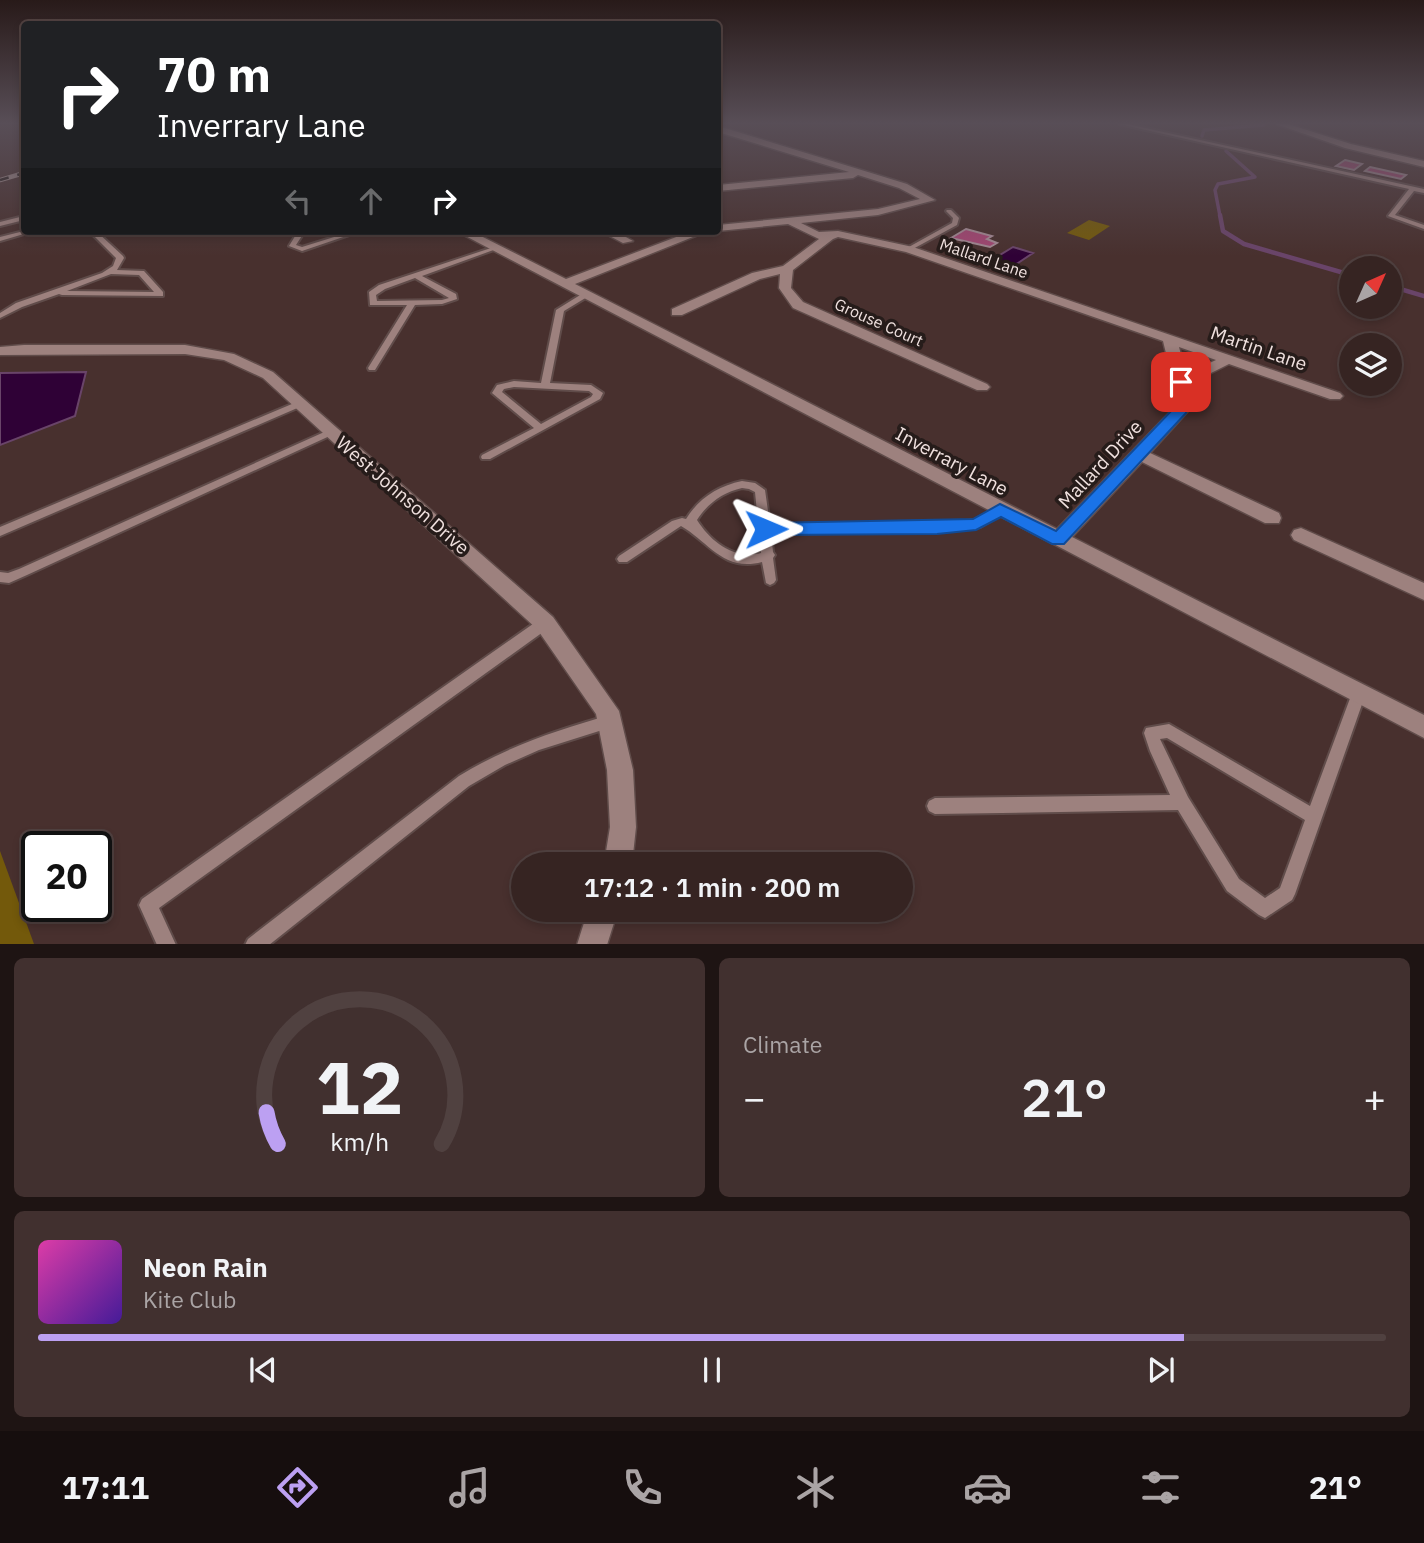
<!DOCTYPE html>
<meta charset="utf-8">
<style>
body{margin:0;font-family:"IBM Plex Sans",sans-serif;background:#41302f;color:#f1f3f6;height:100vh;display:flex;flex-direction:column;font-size:26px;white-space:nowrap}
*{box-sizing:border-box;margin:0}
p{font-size:23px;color:#aaa4a5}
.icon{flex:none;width:38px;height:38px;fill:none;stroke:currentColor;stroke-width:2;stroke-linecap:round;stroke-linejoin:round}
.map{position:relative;height:944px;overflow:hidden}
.sheet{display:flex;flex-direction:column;gap:14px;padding:14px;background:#1e1413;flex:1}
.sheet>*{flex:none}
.guide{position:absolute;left:21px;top:21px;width:700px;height:214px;border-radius:7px;box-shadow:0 4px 10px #0003,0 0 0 2px #504140;background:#202124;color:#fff;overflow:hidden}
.needle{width:46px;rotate:45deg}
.fabs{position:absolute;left:1339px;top:256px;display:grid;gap:14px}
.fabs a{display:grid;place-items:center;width:63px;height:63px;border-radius:50%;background:#362422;box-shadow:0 4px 10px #0003,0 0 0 2px #504140;font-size:35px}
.speed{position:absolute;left:21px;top:831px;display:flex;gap:14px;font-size:35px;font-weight:700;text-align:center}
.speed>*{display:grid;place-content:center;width:91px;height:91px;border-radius:50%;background:#362422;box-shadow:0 4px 10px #0003,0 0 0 2px #504140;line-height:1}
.speed .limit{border:4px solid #111;border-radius:10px;background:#fff;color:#111}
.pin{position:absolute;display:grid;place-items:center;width:60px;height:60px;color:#fff;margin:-30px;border-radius:14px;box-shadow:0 4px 10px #0006}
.me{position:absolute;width:77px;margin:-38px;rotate:89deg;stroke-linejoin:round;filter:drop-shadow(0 0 5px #0008)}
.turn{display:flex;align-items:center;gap:24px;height:147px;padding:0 21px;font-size:32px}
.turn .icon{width:91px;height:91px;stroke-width:2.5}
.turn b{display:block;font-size:49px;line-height:60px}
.lanes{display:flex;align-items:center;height:66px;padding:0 21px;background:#0003;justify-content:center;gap:35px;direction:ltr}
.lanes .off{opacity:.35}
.big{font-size:52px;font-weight:600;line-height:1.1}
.sheet .card{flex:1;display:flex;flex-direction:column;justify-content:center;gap:10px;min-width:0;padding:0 24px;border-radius:10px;background:#41302f}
.sheet .dial{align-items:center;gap:0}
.dial svg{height:182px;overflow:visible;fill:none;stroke:#504140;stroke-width:7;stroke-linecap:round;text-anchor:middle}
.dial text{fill:#f1f3f6;stroke:none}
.song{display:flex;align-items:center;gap:21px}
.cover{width:84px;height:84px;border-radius:10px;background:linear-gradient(135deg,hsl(320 70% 55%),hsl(260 70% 35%))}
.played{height:7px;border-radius:4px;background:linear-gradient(90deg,#bca0f2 85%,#504140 85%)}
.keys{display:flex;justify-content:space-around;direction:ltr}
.heat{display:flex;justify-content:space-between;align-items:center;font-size:38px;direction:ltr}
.sheet .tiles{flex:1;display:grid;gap:14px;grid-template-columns:1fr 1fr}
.card:last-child{grid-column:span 2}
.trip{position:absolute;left:511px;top:852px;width:402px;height:70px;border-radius:35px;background:#362422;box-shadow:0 4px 10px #0003,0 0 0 2px #504140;font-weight:600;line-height:70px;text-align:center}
.tab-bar{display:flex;height:112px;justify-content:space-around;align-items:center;background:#160e0e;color:#aaa4a5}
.tab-bar .icon{width:49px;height:49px}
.tab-bar .on{color:#bca0f2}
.tab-bar b{font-size:32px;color:#f1f3f6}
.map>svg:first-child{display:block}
</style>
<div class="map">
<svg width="1424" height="945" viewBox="0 0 1424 945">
<rect width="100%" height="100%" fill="#48302e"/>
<g fill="#73590b">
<polygon points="1089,220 1110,226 1089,240 1067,233"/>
<polygon points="0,851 34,944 0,944"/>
</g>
<g fill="#2f0136" stroke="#694469" stroke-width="2">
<polygon points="1013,247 1033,253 1009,269 970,256 978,252 995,258"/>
<polygon points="86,372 75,416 0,445 0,373"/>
</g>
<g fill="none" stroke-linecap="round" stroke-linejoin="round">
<g stroke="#694469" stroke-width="3.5">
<polyline points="1202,136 1204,130 1264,125 1261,124"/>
<polyline points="1220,216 1215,190 1218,184 1255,177 1226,151"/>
</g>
<g stroke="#694469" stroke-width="4.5">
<polyline points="1220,215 1223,231 1244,244 1351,275"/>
<polyline points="1390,286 1424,296"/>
</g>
</g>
<g fill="#a14671" stroke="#a18791" stroke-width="2">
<polygon points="1345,160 1362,164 1354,170 1336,166"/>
<polygon points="1370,167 1406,175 1401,179 1365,171"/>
<polygon points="966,229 992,236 987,239 997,243 990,247 951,238"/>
</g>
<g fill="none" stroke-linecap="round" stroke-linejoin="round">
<defs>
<g id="lane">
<polygon points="1119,124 1127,124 1424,189 1424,193 1414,191 1395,215 1424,225 1424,229 1388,216 1409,189"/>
<polygon points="947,210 951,210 959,218 957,225 911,250 907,250 907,248 952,223 953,218 946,211"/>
<polygon points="24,216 24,220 0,226 0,222"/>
<polygon points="24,231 34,231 0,241 0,237"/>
<path d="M 89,231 L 96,231 L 123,256 L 124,258 L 117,270 L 144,271 L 163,292 L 163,296 L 62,295 L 59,294 L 22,307 L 0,318 L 0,313 L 16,303 L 102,273 L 113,266 L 116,258 ZM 111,274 L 139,275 L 154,292 L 67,291 Z"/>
<polygon points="256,231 305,231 296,245 302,247 347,233 352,234 302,251 289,246 297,233 259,233"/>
<path d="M 494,247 L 499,248 L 422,276 L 456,294 L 457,299 L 442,304 L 415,305 L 375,370 L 369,370 L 368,368 L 407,305 L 370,305 L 369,292 L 379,285 ZM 415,278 L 449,298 L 442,300 L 377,301 L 376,295 L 385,289 Z"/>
<path d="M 585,292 L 592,294 L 564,311 L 550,383 L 591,385 L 603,393 L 600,399 L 490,459 L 482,459 L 481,457 L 482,455 L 534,428 L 492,393 L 497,385 L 514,381 L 541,383 L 556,310 ZM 514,387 L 589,391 L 593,394 L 591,397 L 541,424 L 502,392 L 504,389 Z"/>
<polygon points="299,401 304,404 302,406 0,536 0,527"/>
<polygon points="331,429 334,430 336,432 334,434 27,575 9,583 0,582 0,572 8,573 19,569"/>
<path d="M 742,481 L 755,483 L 765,490 L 770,525 L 937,524 L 974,520 L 1000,506 L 1006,510 L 1004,513 L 980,527 L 937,532 L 771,533 L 773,552 L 775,555 L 773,558 L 776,580 L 774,583 L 770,585 L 766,583 L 762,562 C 723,572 709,542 681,526 L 627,562 L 619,562 L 617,559 L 619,556 L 672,521 L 682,518 L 686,519 C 699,498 718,486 742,481 ZM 742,488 L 749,489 L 755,492 L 761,553 C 734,560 711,542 697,520 C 707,504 723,492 742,488 Z"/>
<polygon points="545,618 550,619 551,623 550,627 159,908 176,945 157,945 139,905 142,899 540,619"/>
<path d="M 1359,687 L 1364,689 L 1366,693 L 1295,894 L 1292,900 L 1265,918 L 1259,915 L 1227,891 L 1178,810 L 935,814 L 929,811 L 927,806 L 929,801 L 935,798 L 1170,795 L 1150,751 L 1144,733 L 1146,728 L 1169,724 L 1310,806 L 1352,693 L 1354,689 ZM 1167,738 L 1305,820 L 1280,888 L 1265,898 L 1239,879 L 1188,797 L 1160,739 Z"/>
<path d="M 610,715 L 615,716 L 617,721 L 615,726 L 539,750 L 505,765 L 469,786 L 269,945 L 245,945 L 248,939 L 459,776 C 506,747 557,730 610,715 Z"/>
</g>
<g id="street">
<polygon points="1276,124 1288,124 1351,144 1424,161 1424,167 1345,148"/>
<path d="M 718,126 L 907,184 L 935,200 L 878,215 L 801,223 L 819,232 L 838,231 L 913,247 L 1340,393 L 1343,396 L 1340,399 L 1330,399 L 1229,364 L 1189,384 L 1189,410 L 1150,453 L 1279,513 L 1281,518 L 1279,523 L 1265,523 L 1142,462 L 1072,537 L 1424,715 L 1424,738 L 456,231 L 471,231 L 566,279 L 692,231 L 708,231 L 575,284 L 1057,529 L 1173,409 L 1173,382 L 1163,341 L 906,252 L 838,237 L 833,239 L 793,270 L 791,288 L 803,302 L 987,384 L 990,387 L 987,390 L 977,390 L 793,308 L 779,288 L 780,274 L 760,279 L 682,315 L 672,315 L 672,309 L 752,273 L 783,266 L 819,239 L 788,224 L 718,231 L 718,225 L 878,209 L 920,199 L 899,188 L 858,175 L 853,178 L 718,191 L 718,185 L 849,172 L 718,132 ZM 1179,347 L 1216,360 L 1186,374 Z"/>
<polygon points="600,231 615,231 633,241 623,243"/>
<polygon points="24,345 185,345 234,354 273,372 553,617 619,711 633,770 636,827 632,864 604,864 610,827 607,770 596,714 537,629 263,378 224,360 185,354 0,355 0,347"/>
<polygon points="1301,528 1424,583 1424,600 1294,540 1291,535 1294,530"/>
<polygon points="588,910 618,910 607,945 577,945"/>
</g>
</defs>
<use href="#lane" stroke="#604c4a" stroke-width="4"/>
<use href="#street" stroke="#604c4a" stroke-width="3"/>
<use href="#lane" fill="#9d817e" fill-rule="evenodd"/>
<use href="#street" fill="#9d817e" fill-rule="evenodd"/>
<defs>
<polyline id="rail" points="0,180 24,173"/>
</defs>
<use href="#rail" stroke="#a3908e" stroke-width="4.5"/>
<use href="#rail" stroke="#261c1a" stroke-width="2.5" stroke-dasharray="9" stroke-linecap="butt"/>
</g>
<linearGradient id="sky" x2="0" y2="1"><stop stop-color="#281a19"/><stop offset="0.48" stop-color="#584e57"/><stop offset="1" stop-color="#584e57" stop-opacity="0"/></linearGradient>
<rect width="1424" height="256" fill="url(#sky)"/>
<polygon fill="#1a73e8" stroke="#114b97" stroke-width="2" points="1181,378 1188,382 1186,413 1064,544 1052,544 1001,517 976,530 937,534 766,535 757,529 766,523 973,519 1000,504 1056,531 1173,409 1174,382"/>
<g text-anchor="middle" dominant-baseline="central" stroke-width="7" stroke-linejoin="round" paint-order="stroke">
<g font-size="16" fill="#f0e1df" stroke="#261c1a">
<text transform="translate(984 258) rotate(19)">Mallard Lane</text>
<text transform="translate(879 322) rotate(24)">Grouse Court</text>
</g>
<g font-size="19" fill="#f0e1df" stroke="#261c1a">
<text transform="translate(1259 348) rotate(19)">Martin Lane</text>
<text transform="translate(952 461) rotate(28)">Inverrary Lane</text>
<text transform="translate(1100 464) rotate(-47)">Mallard Drive</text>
<text transform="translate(403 495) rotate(41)">West Johnson Drive</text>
</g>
</g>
</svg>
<div class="fabs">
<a><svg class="needle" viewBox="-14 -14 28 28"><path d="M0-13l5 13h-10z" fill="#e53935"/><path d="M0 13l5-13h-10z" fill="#aaa4a5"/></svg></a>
<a><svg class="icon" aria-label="layers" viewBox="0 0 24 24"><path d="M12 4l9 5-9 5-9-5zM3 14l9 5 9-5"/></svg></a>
</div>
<div class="speed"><div class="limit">20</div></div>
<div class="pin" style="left:1181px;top:382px;background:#d93025"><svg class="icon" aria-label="arrive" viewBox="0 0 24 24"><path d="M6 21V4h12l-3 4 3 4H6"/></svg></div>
<svg class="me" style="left:766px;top:529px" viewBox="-20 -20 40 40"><path d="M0-17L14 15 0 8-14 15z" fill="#1a73e8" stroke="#fff" stroke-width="4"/></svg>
<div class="trip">17:12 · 1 min · 200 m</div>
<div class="guide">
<div class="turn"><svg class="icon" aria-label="right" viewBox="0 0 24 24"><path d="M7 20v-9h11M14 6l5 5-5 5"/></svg><div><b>70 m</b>Inverrary Lane</div></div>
<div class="lanes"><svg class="icon off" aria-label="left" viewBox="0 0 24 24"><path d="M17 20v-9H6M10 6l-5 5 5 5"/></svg><svg class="icon off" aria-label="ahead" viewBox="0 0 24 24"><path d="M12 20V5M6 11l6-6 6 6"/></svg><svg class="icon" aria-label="right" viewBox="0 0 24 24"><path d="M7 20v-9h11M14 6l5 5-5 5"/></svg></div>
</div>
</div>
<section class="sheet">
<div class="tiles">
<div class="card dial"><svg viewBox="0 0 100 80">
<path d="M14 69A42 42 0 1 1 86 69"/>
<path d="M14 69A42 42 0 0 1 9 55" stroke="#bca0f2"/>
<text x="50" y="56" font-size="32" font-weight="700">12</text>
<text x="50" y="72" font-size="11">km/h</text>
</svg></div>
<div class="card"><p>Climate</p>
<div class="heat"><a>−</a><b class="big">21°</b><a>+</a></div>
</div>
<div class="card">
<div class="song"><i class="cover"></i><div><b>Neon Rain</b><p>Kite Club</p></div></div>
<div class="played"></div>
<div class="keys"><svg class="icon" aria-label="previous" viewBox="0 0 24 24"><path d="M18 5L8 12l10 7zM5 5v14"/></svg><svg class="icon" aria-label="pause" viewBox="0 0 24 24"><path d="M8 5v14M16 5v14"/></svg><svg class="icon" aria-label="next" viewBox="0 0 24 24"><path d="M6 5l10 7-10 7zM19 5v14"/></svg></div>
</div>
</div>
</section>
<nav class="tab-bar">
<b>17:11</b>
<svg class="icon on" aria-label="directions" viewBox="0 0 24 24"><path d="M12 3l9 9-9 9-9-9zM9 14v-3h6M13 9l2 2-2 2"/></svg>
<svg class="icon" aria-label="music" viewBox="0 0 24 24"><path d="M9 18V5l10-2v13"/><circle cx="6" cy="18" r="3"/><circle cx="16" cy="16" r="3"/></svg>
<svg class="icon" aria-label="phone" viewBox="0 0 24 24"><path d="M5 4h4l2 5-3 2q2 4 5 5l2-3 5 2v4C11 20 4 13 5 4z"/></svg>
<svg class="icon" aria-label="climate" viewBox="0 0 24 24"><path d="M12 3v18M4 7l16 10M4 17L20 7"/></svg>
<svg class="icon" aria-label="car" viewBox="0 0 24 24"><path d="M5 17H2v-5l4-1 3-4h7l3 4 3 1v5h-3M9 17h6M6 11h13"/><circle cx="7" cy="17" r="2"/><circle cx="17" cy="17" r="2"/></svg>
<svg class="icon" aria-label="filters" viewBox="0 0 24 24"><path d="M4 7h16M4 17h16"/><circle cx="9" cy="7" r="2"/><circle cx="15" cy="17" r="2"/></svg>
<b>21°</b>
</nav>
